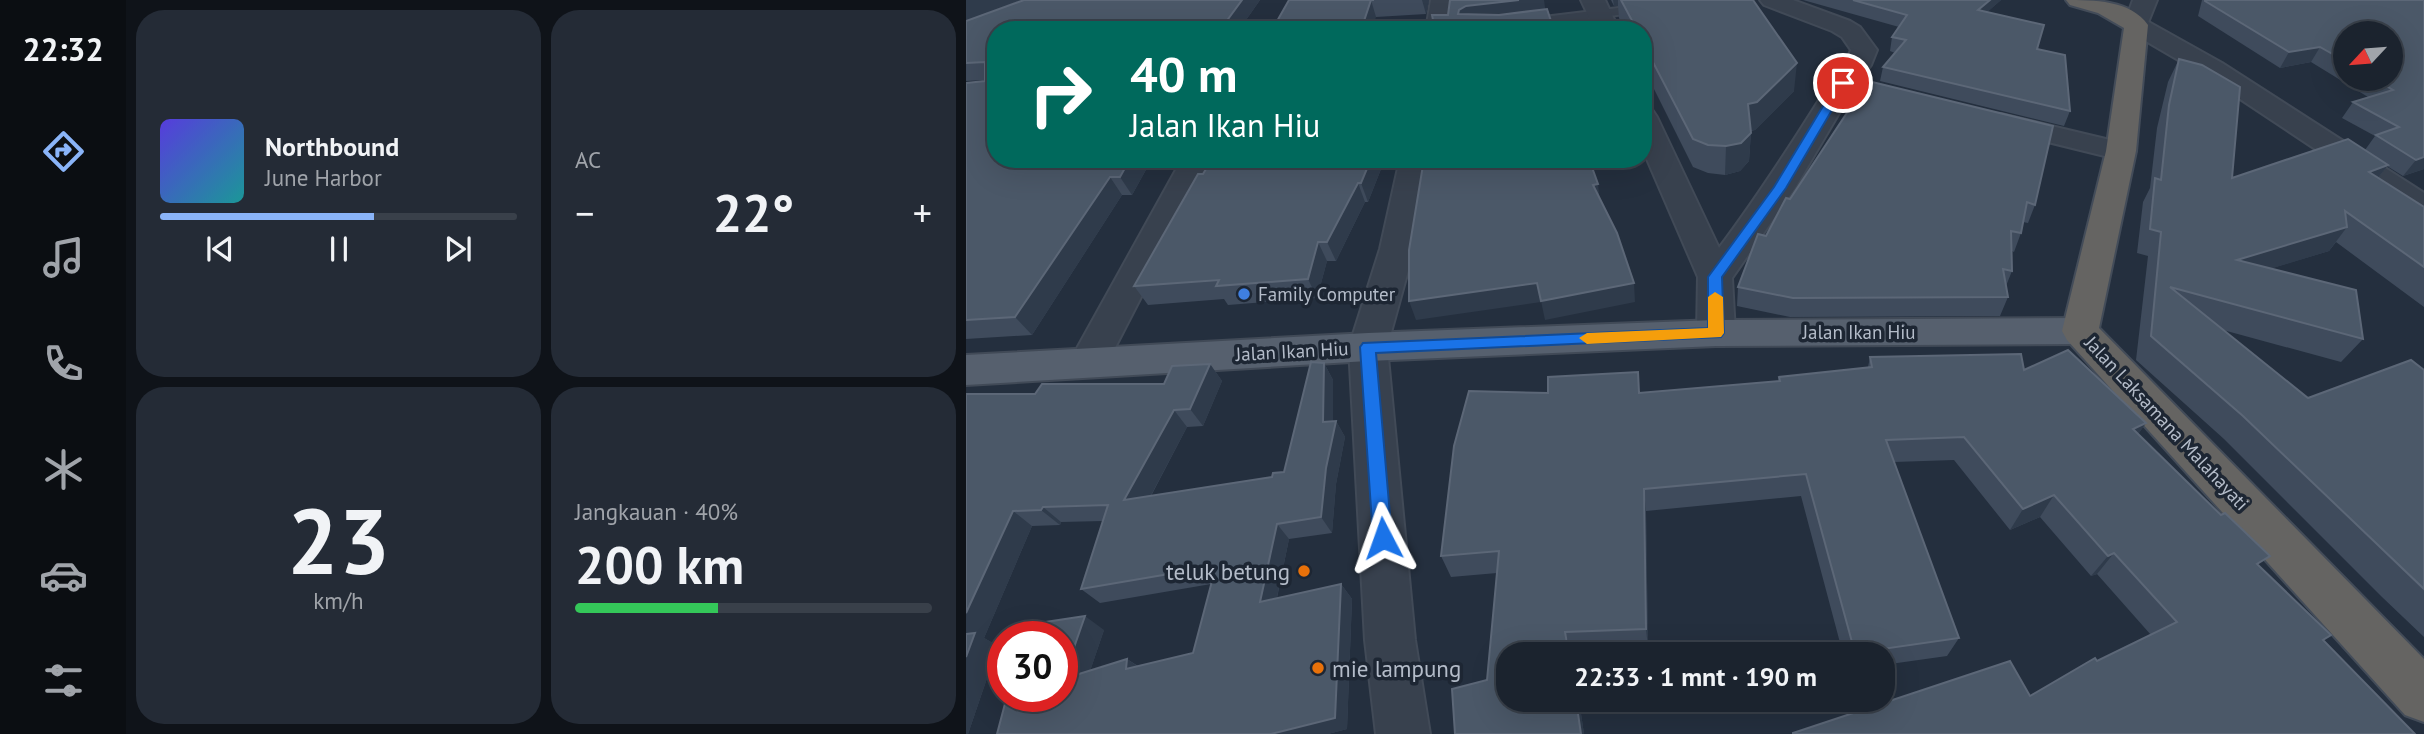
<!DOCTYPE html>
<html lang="id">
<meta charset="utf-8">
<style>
body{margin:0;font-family:"PT Sans",sans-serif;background:#242b36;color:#f1f3f6;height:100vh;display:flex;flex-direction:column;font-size:26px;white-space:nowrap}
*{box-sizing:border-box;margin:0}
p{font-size:23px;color:#a0a4aa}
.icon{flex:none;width:38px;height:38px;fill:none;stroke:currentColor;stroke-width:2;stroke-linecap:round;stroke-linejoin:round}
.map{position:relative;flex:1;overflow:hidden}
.drawer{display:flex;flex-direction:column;gap:10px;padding:10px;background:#0f1319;width:840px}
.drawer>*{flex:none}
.top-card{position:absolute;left:21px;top:21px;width:665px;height:147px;border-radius:28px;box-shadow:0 7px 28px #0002,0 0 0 2px #39404a;background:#00695c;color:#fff;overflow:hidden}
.needle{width:46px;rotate:244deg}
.buttons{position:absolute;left:1367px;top:21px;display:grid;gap:14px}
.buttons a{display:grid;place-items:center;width:70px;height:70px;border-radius:50%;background:#1b232e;box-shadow:0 7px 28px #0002,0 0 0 2px #39404a;font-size:35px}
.speed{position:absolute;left:21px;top:621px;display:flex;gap:14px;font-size:35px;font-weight:700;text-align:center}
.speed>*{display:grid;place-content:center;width:91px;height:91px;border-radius:50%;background:#1b232e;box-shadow:0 7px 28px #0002,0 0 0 2px #39404a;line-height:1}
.speed .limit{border:10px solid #d22;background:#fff;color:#111}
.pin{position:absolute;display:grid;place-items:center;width:60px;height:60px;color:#fff;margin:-30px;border:4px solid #fff;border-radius:50%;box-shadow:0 2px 7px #0007}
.me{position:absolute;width:77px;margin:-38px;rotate:356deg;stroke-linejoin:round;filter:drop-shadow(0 0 5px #0008)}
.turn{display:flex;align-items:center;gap:24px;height:147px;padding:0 28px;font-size:32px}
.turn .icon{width:91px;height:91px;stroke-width:2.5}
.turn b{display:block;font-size:49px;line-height:60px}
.big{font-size:52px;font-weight:800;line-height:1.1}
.drawer .tile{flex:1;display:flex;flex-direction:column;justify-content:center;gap:10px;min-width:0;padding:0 24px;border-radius:28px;background:#242b36}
.drawer .dial{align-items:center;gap:0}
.dial b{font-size:91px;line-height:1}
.song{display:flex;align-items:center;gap:21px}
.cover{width:84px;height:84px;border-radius:10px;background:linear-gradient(135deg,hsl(250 70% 55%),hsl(180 70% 35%))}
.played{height:7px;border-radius:4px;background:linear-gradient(90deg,#8ab4f8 60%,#39404a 60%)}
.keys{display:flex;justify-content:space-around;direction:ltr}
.heat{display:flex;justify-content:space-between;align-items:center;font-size:38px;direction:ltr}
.charge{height:10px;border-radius:5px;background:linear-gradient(90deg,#34c759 40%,#39404a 0)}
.drawer .tiles{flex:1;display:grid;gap:10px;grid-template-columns:repeat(2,1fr)}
.trip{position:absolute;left:530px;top:642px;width:399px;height:70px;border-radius:28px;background:#1b232e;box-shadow:0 7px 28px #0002,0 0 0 2px #39404a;font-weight:800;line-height:70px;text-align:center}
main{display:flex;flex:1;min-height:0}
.dock{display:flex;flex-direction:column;width:126px;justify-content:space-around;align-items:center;background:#0b0e12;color:#a0a4aa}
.dock .icon{width:49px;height:49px}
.dock .on{color:#8ab4f8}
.dock b{font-size:32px;color:#f1f3f6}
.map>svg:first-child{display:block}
</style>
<main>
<nav class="dock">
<b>22:32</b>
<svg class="icon on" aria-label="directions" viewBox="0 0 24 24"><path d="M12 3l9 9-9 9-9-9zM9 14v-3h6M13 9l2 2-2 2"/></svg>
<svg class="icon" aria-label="music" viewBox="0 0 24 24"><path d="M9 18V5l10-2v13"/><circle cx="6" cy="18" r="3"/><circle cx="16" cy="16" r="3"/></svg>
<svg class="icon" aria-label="phone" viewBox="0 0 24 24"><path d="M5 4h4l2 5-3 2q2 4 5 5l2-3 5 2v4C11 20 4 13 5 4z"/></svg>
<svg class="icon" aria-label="climate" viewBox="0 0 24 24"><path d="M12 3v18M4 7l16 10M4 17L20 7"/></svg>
<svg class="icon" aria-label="car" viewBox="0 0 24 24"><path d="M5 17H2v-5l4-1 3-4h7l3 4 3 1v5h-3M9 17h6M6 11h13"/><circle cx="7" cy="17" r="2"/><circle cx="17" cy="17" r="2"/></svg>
<svg class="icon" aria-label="filters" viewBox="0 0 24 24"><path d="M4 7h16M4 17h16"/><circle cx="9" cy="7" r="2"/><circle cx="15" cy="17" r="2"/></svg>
</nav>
<section class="drawer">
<div class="tiles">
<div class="tile">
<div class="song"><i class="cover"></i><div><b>Northbound</b><p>June Harbor</p></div></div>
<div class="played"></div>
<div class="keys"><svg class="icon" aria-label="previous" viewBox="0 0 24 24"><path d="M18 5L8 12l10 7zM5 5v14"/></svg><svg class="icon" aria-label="pause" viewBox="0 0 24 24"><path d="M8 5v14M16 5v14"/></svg><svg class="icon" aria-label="next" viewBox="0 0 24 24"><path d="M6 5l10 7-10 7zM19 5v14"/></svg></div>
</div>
<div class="tile"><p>AC</p>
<div class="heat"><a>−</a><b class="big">22°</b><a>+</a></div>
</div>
<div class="tile dial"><b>23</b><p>km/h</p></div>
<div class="tile"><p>Jangkauan · 40%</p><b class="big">200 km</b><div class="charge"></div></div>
</div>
</section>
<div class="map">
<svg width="1458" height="734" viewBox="0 0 1458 734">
<rect width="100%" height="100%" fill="#242f3e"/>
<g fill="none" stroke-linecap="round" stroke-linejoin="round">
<defs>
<polygon id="service" points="677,5 683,9 681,11 561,27 555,23 561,19"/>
<g id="minor">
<polygon points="465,0 489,0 484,30 460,30"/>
<polygon points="615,0 639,0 653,30 629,30"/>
<path d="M 794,0 L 827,0 L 884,21 L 894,27 L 911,50 L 905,65 L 889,86 L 829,188 L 766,278 L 769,333 L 763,343 L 750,346 L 737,343 L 731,333 L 732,277 L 677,150 L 677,109 L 687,111 L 691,117 L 753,248 C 789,200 821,151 853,100 C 864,83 878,68 885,50 L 876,37 L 866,31 L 798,5 Z"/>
<polygon points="1167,0 1191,0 1179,30 1170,32 1161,30 1158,25"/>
<polygon points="1035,114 1165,145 1170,151 1165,157 1155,160 1025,128 1021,122 1025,116"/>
<polygon points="216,159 246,159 137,371 123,375 109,371 104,361"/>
<polygon points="434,159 464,159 448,249 421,347 449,640 464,734 410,734 399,640 383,347 414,249"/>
</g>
<polygon id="tertiary" points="1170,18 1179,20 1256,63 1458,193 1458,217 1447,214 1238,75 1161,30 1158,25 1161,20"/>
<polygon id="primary" points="1114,318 1127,322 1132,331 1127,340 1114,344 750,346 402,361 0,385 0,355 402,333 750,320"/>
<path id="trunk" d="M 1100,0 C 1127,0 1165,0 1182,25 L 1170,151 L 1133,328 L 1458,659 L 1458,722 L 1439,715 L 1101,340 L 1096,331 L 1140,151 L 1158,28 L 1132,13 L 1104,5 Z"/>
</defs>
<use href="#service" stroke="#414a57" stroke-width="4"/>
<use href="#minor" stroke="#414a57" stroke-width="4"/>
<use href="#tertiary" stroke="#414a57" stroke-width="4"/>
<use href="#primary" stroke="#414a57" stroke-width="4"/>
<use href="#trunk" stroke="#434c59" stroke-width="4"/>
<use href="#service" fill="#38414e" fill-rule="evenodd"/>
<use href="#minor" fill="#38414e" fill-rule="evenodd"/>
<use href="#tertiary" fill="#38414e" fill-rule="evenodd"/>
<use href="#primary" fill="#56606e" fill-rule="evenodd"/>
<use href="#trunk" fill="#656462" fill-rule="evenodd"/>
</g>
<g fill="#3f4b5c" fill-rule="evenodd">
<polygon points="0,0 26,11 58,0 294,0 273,30 30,30 186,159 166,195 156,195 66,335 0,339 0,83 19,81 19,80 0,81"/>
<polygon points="323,0 463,0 460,14 410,17"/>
<polygon points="645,0 787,0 828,91 789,130 785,131 783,161 774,171 759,175 742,173 727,167 677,67 677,30 659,30 653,18 652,6 648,6"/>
<polygon points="837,0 1035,0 1021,12 1071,49 1104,111 1098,126 914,81 917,67 929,53 924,51 926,37 933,27"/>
<path d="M 1236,0 L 1458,0 L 1458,169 L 1437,176 L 1421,166 L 1412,178 L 1458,207 L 1458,307 L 1370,242 L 1363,251 L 1306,268 L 1397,339 L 1375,362 L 1257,330 L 1342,398 L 1458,370 L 1458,637 L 1416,597 L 1258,439 L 1170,360 L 1182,256 L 1171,253 L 1177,202 L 1184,188 L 1191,128 L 1202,82 L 1213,59 L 1266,178 L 1399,150 L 1409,136 L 1376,118 L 1387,102 L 1402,97 L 1345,62 L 1314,68 L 1232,16 ZM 1379,33 L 1424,79 L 1379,79 Z"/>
<polygon points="902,81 1069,205 1062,223 1057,222 1055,233 1048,252 1046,251 1046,271 1040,286 1042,297 1034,316 824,317 771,306 772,287 800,236"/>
<polygon points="246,159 419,159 402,202 399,202 370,261 361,261 351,298 262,305 258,299 182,305 168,286"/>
<polygon points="904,357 1058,370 1180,423 1172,434 1293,566 1365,635 1064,696 1131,661 1185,635 1131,574 1125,576 1074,517 1044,530 988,460 928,462 993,638 981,656 917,665 917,654 877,654 835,496 680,511 682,647 605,650 605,654 542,654 613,700 618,734 489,734 521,680 531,573 485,577 475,556 582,393 673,393 812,381 813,377 902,367"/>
<polygon points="358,363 367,380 367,421 370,421 379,437 370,484 366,533 323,539 311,598 375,584 386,599 381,729 362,734 31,734 138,630 124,671 161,659 172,666 227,653 245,584 134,603 115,589 137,521 95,522 94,525 66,526 18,638 32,646 2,734 0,394 69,394 198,384 244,364 256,381 237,426 221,427 185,496 306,477 318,472"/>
</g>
<g fill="#2f3b4b">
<polygon points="0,0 56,0 0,21"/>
<polygon points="276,0 294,0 273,30 254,30"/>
<polygon points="405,0 410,17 406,30 395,30"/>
<polygon points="456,0 463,0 460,14"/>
<polygon points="553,0 578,0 580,14 504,23 492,14 493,10 500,6"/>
<polygon points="647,0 652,0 652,6 648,6"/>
<polygon points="1024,0 1035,0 1008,24 1012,10"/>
<polygon points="1354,47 1345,62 1314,68 1323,52"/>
<polygon points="831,63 828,91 789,130 781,131 782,104"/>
<polygon points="785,133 783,161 774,171 759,175 760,146"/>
<polygon points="1458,157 1458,169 1437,176 1450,160"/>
<polygon points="164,159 186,159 166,195 154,177"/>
<polygon points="405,159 419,159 402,202 395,183"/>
<polygon points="1422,165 1404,188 1403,172"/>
<polygon points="144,177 156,195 66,335 49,317"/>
<polygon points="392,183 399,202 370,261 361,242"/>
<polygon points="632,184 634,203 627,185"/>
<polygon points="1381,227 1363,251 1255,284 1271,260"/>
<polygon points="352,242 361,261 351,298 342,279"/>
<polygon points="571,283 575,302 450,320 443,301"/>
<polygon points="668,283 669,302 579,320 575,301"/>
<polygon points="358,363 367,380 367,435 370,421 379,437 370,484 366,533 355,517"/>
<polygon points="244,364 256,381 237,426 224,409"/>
<polygon points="208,410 221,427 174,516 158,500"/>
<polygon points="1180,423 1164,446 1167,429"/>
<polygon points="678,489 680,511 682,647 680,629"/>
<polygon points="1088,495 1074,517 1044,530 1057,509"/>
<polygon points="77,507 95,522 94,525 75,510"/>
<polygon points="47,511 66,526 18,638 32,646 2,734 0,734 0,613"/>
<polygon points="311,524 323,539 307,616 294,602"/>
<polygon points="1148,553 1131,574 1125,576 1142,556"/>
<polygon points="375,584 386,599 381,729 362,734 305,734"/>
<polygon points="119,616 138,630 117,692 97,679"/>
<polygon points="599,632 605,650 605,654 603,654"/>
<polygon points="161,659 180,672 160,669"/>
<polygon points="610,700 613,700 618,734 615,734"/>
</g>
<g fill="#4b5868" stroke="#5c6777" stroke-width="2">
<polygon points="58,0 276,0 254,30 30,30 30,159 164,159 154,177 144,177 49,317 0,320 0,83 19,81 19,62 0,63 0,21"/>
<polygon points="323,0 408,0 405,0 395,30 306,30"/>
<polygon points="484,0 553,0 500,6 493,10 492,14 533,15 581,9 588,30 469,30 466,15 482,15"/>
<polygon points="655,0 787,0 831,63 791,102 782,104 785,133 775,143 760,146 742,145 727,139 677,43 677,30 671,30"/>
<polygon points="887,0 1024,0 1012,10 1078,25 1071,49 1099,55 1104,111 917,67 940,40 926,37 941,15"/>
<polygon points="1239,0 1458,0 1458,157 1450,160 1410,135 1433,127 1387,102 1427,90 1408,79 1424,79 1424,33 1379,33 1379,61 1354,47 1323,52 1239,1"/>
<polygon points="1213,59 1236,65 1274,87 1266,178 1382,139 1422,165 1403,172 1458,207 1458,267 1379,211 1381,227 1271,260 1390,290 1397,339 1204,287 1342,398 1445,360 1458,370 1458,589 1277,416 1185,336 1195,232 1184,229 1189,178 1195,180 1203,105"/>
<polygon points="902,81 1087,126 1069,205 1061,202 1055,233 1045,231 1046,271 1037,269 1042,297 827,298 772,287 792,234 800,236 820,198 824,199"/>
<polygon points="246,159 405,159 395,183 392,183 361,242 352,242 342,279 250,286 253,280 168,286 232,174 237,174"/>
<polygon points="458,159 623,159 632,184 627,185 651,233 668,283 575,301 571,283 443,301 443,250"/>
<polygon points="1102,350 1180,423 1167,429 1255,515 1259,513 1304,556 1291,564 1365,635 1357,640 1449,734 827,734 827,733 1044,661 1064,696 1129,658 1131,661 1211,622 1148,553 1142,556 1088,495 1057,509 998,437 920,440 993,638 889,653 840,474 678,489 680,629 599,632 603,654 542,654 542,700 610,700 615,734 489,734 486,689 521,680 533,551 475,556 488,446 503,391 582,393 582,377 672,372 673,393 814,381 813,377 906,367 904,357 1055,354 1058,370"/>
<polygon points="345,362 358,363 357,422 370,421 360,468 355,517 311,524 294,602 375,584 369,718 305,734 31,734 41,696 96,696 96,637 57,637 60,625 119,616 97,679 161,659 160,669 227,653 250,566 115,589 142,505 77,507 75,510 47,511 0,613 0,394 69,394 76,384 198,384 206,366 244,364 224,409 208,410 158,500 306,477 307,473 318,472"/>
<polygon points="9,633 0,657 0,634"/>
</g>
<polygon fill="#1a73e8" stroke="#114b97" stroke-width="2" points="877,79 882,83 820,188 756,277 758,333 755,337 410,353 426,538 423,544 417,546 410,544 407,538 394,347 397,343 742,328 742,277 808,187 871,83"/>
<polygon fill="#f59e0b" points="749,292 757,297 758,333 755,337 621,344 613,338 621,333 742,328 742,297"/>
<circle fill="#3f7fe0" stroke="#1d2633" stroke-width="2.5" cx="278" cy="294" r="7"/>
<g fill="#e8710a" stroke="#1d2633" stroke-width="2.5">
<circle cx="338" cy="571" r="7"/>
<circle cx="352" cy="668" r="7"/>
</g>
<g text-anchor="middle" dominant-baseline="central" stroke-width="7" stroke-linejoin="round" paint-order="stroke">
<g font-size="19" fill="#b4bcc9" stroke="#1d2633" text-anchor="start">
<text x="292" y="294">Family Computer</text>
</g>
<g font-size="19" fill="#b4bcc9" stroke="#1d2633">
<text x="893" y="332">Jalan Ikan Hiu</text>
<text transform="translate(326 351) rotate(-3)">Jalan Ikan Hiu</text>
<text transform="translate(1201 423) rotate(47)">Jalan Laksamana Malahayati</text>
</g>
<g font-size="23" fill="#b4bcc9" stroke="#1d2633" text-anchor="end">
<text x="324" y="571">teluk betung</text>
<text x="366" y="668" text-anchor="start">mie lampung</text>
</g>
</g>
</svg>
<div class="buttons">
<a><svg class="needle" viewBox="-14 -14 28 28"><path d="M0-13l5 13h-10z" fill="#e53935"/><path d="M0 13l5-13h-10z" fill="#a0a4aa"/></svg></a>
</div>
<div class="speed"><div class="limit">30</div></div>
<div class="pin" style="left:877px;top:83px;background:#d93025"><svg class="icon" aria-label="arrive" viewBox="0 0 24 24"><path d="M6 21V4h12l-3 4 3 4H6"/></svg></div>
<svg class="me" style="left:417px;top:538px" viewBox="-20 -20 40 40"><path d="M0-17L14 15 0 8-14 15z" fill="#1a73e8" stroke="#fff" stroke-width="4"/></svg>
<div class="trip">22:33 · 1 mnt · 190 m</div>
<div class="top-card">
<div class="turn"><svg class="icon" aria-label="right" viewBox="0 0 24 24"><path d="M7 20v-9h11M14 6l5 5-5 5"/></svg><div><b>40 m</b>Jalan Ikan Hiu</div></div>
</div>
</div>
</main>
